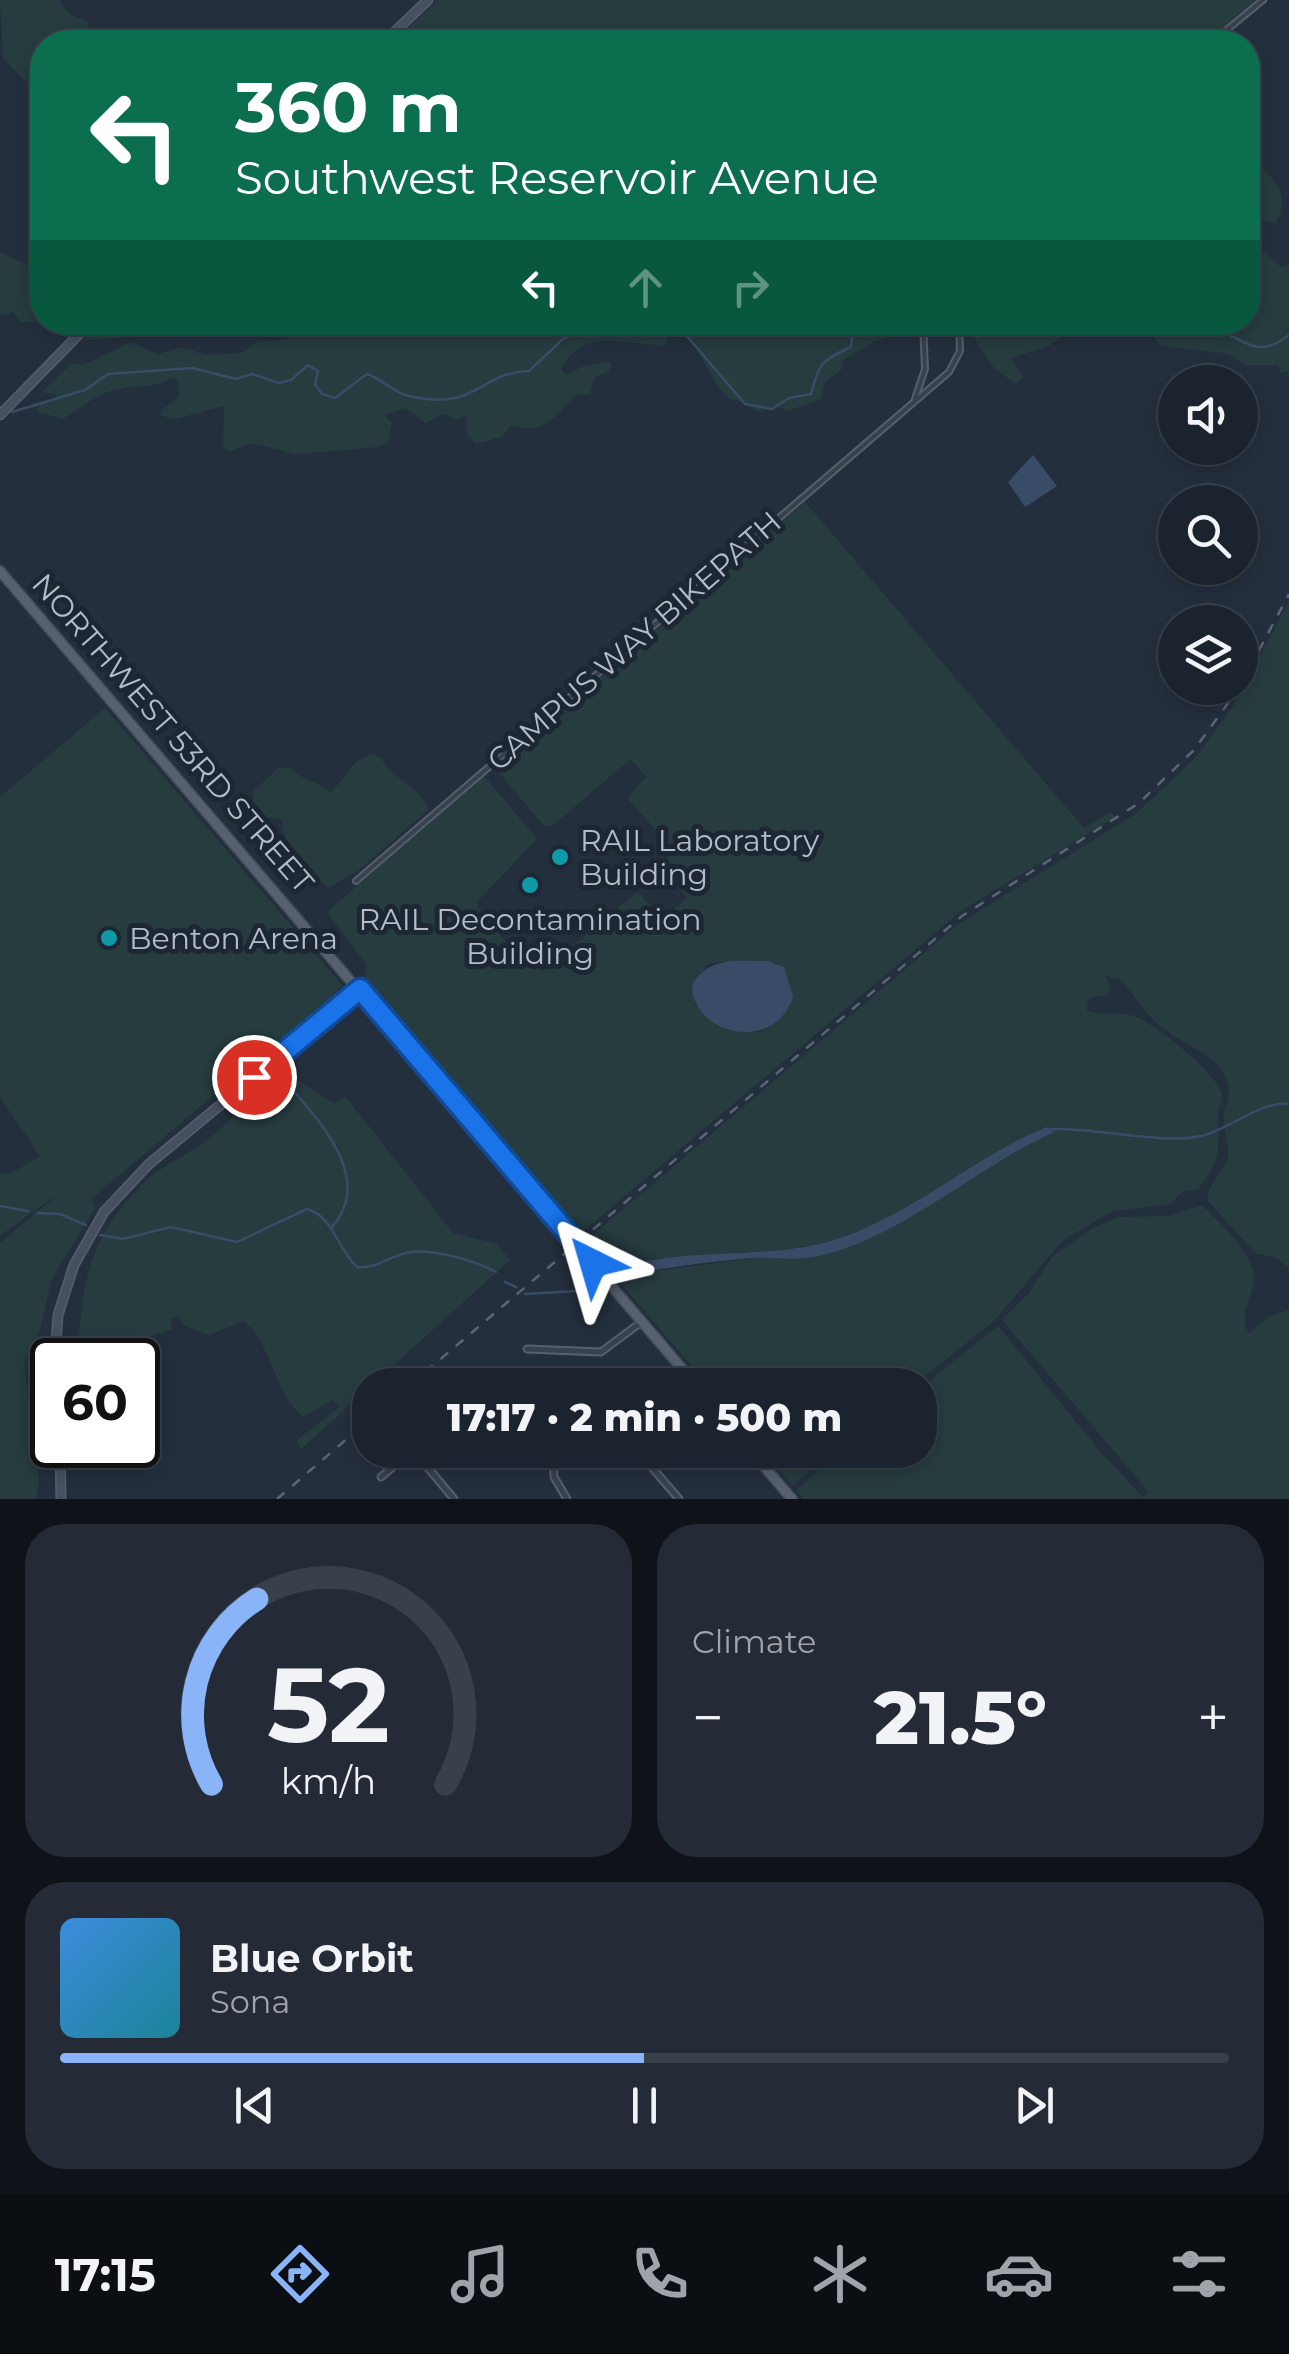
<!DOCTYPE html>
<meta charset="utf-8">
<style>
body{margin:0;font-family:Montserrat,sans-serif;background:#242b36;color:#f1f3f6;height:100vh;display:flex;flex-direction:column;font-size:38px;white-space:nowrap}
*{box-sizing:border-box;margin:0}
p{font-size:32px;color:#a0a4aa}
.icon{flex:none;width:55px;height:55px;fill:none;stroke:currentColor;stroke-width:2;stroke-linecap:round;stroke-linejoin:round}
.map{position:relative;height:1499px;overflow:hidden}
.drawer{display:flex;flex-direction:column;gap:25px;padding:25px;background:#0f1319;flex:1}
.drawer>*{flex:none}
.top-card{position:absolute;left:30px;top:30px;width:1230px;height:305px;border-radius:40px;box-shadow:0 5px 15px #0003,0 0 0 2px #39404a;background:#0b6e4f;color:#fff;overflow:hidden}
.fabs{position:absolute;left:1158px;top:365px;display:grid;gap:20px}
.fabs a{display:grid;place-items:center;width:100px;height:100px;border-radius:50%;background:#1b232e;box-shadow:0 5px 15px #0003,0 0 0 2px #39404a;font-size:50px}
.speed{position:absolute;left:30px;top:1338px;display:flex;gap:20px;font-size:50px;font-weight:700;text-align:center}
.speed>*{display:grid;place-content:center;width:130px;height:130px;border-radius:50%;background:#1b232e;box-shadow:0 5px 15px #0003,0 0 0 2px #39404a;line-height:1}
.speed .limit{border:5px solid #111;border-radius:15px;background:#fff;color:#111}
.pin{position:absolute;display:grid;place-items:center;width:85px;height:85px;color:#fff;margin:-42px;border:5px solid #fff;border-radius:50%;box-shadow:0 2px 10px #0007}
.me{position:absolute;width:110px;margin:-55px;rotate:320deg;stroke-linejoin:round;filter:drop-shadow(0 0 8px #0008)}
.turn{display:flex;align-items:center;gap:35px;height:210px;padding:0 40px;font-size:45px}
.turn .icon{width:130px;height:130px;stroke-width:2.5}
.turn b{display:block;font-size:70px;line-height:85px}
.lanes{display:flex;align-items:center;height:95px;padding:0 40px;background:#0003;justify-content:center;gap:50px;direction:ltr}
.lanes .off{opacity:.35}
.big{font-size:75px;font-weight:800;line-height:1.1}
.drawer .card{flex:1;display:flex;flex-direction:column;justify-content:center;gap:15px;min-width:0;padding:0 35px;border-radius:40px;background:#242b36}
.drawer .dial{align-items:center;gap:0}
.dial svg{height:260px;overflow:visible;fill:none;stroke:#39404a;stroke-width:7;stroke-linecap:round;text-anchor:middle}
.dial text{fill:#f1f3f6;stroke:none}
.song{display:flex;align-items:center;gap:30px}
.cover{width:120px;height:120px;border-radius:15px;background:linear-gradient(135deg,hsl(210 70% 55%),hsl(190 70% 35%))}
.played{height:10px;border-radius:5px;background:linear-gradient(90deg,#8ab4f8 50%,#39404a 50%)}
.keys{display:flex;justify-content:space-around;direction:ltr}
.heat{display:flex;justify-content:space-between;align-items:center;font-size:55px;direction:ltr}
.drawer .tiles{flex:1;display:grid;gap:25px;grid-template-columns:1fr 1fr}
.card:last-child{grid-column:span 2}
.trip{position:absolute;left:352px;top:1368px;width:585px;height:100px;border-radius:40px;background:#1b232e;box-shadow:0 5px 15px #0003,0 0 0 2px #39404a;font-weight:800;line-height:100px;text-align:center}
.tabs{display:flex;height:160px;justify-content:space-around;align-items:center;background:#0b0e12;color:#a0a4aa}
.tabs .icon{width:70px;height:70px}
.tabs .selected{color:#8ab4f8}
.tabs b{font-size:45px;color:#f1f3f6}
.map>svg:first-child{display:block}
</style>
<div class="map">
<svg width="1289" height="1499" viewBox="0 0 1289 1499">
<rect width="100%" height="100%" fill="#242f3e"/>
<g fill="#263c3f" fill-rule="evenodd">
<polygon points="0,0 59,0 68,13 86,21 98,42 42,42 42,89 24,80 3,58"/>
<polygon points="438,0 1256,0 1205,42 1156,42 1152,38 1146,42 394,42"/>
<path d="M 1248,157 C 1261,159 1258,161 1265,170 C 1280,189 1289,196 1276,224 L 1248,215 Z"/>
<polygon points="1248,250 1250,262 1264,251 1281,267 1289,264 1289,371 1280,373 1278,365 1245,365 1230,354 1161,346 1141,323 1248,322"/>
<polygon points="0,252 42,272 42,322 21,322 13,312 0,315"/>
<polygon points="102,322 287,322 287,323 82,341"/>
<path d="M 399,323 L 916,323 L 913,330 L 875,341 L 843,360 L 841,370 L 825,382 L 820,400 L 787,411 L 778,407 L 757,412 L 744,402 L 729,399 C 709,379 703,348 678,332 L 669,336 L 665,345 C 628,347 583,324 561,370 L 568,375 L 581,367 L 611,362 L 609,371 L 595,377 L 590,394 L 576,395 C 554,416 546,436 511,425 L 503,436 L 476,444 L 468,437 L 466,415 L 458,420 L 443,414 L 425,423 L 406,408 L 385,415 L 392,423 L 388,442 L 380,447 L 295,454 L 252,443 L 229,452 L 223,446 L 224,406 L 175,419 L 161,416 L 160,411 L 179,397 L 177,380 L 173,378 C 146,390 143,384 119,389 C 96,393 82,408 63,419 L 36,411 L 40,404 L 56,400 L 56,395 L 42,392 L 71,364 L 84,365 L 130,342 L 159,354 L 181,347 L 207,355 L 244,352 L 257,341 L 283,340 L 321,327 L 353,331 L 369,323 Z"/>
<polygon points="964,323 964,322 1123,323 1087,335 1062,336 1050,346 1011,358 1023,377 1016,384 994,368"/>
<path d="M 805,502 L 1084,828 L 1111,812 L 1115,817 L 961,911 L 580,1234 L 365,977 L 366,964 L 327,912 L 484,776 L 537,839 L 477,902 L 479,908 L 508,945 L 514,940 L 542,972 L 638,891 L 660,919 L 688,898 L 659,868 L 669,855 L 662,837 L 627,798 L 646,777 L 631,759 L 552,826 L 543,825 L 495,768 ZM 715,962 L 778,963 L 784,1015 L 759,1033 L 714,1021 L 695,1003 L 705,966 Z"/>
<path d="M 1289,602 L 1289,1268 L 1275,1257 L 1256,1254 L 1208,1201 C 1206,1183 1227,1172 1228,1153 C 1229,1140 1222,1128 1224,1115 C 1224,1108 1229,1100 1229,1092 C 1227,1055 1181,1045 1159,1025 C 1143,1011 1134,994 1119,979 L 1106,976 L 1110,989 L 1107,995 L 1089,999 L 1086,1010 C 1104,1018 1122,1010 1139,1018 C 1157,1027 1221,1075 1222,1096 C 1222,1104 1217,1111 1218,1119 C 1219,1151 1220,1164 1198,1189 L 1182,1192 L 1171,1204 L 1113,1211 L 1063,1240 L 994,1321 L 914,1385 L 708,1385 L 614,1276 L 755,1258 L 821,1255 L 888,1226 L 1052,1129 C 978,1163 910,1217 832,1240 C 761,1261 682,1245 611,1271 L 588,1239 L 957,925 L 1137,813 L 1197,756 L 1232,707 Z"/>
<polygon points="105,708 343,986 91,1199 95,1208 52,1278 35,1352 28,1353 24,1363 39,1479 36,1499 0,1499 0,1243 63,1190 0,1236 0,1174 10,1174 40,1156 0,1097 0,797"/>
<path d="M 371,754 L 381,758 C 393,781 424,788 428,810 L 358,871 L 328,888 C 322,880 314,880 309,874 C 295,858 281,838 282,820 L 258,816 L 252,805 L 254,791 L 279,767 L 291,768 C 303,782 318,780 331,793 L 356,762 Z"/>
<path d="M 286,1072 L 333,1103 L 346,1097 L 453,1233 L 497,1244 L 510,1260 L 300,1450 L 297,1440 L 339,1407 L 333,1400 L 303,1417 C 271,1389 275,1349 244,1321 L 209,1335 L 183,1325 L 179,1316 L 171,1319 L 172,1329 L 129,1343 L 78,1350 C 83,1275 92,1232 147,1180 C 166,1163 191,1153 211,1137 C 236,1116 257,1087 286,1072 Z"/>
<path d="M 1202,1205 C 1218,1221 1244,1245 1252,1266 C 1261,1289 1234,1316 1249,1333 L 1270,1316 L 1289,1310 L 1289,1499 L 803,1499 L 796,1490 L 841,1450 L 920,1450 L 920,1388 L 998,1326 L 1104,1456 L 1143,1497 L 1148,1491 L 1002,1320 L 1029,1293 L 1053,1256 L 1095,1227 L 1119,1217 L 1168,1216 Z"/>
<polygon points="762,1450 833,1450 792,1486"/>
</g>
<g fill="#394c67">
<polygon points="1033,455 1057,486 1025,507 1008,482"/>
<path d="M 768,961 L 784,967 L 793,997 C 775,1054 692,1035 692,985 C 709,956 737,961 768,961 Z"/>
<path d="M 1047,1127 L 1054,1132 C 978,1166 901,1238 819,1256 C 796,1261 773,1257 750,1258 C 705,1262 660,1269 614,1276 L 611,1271 C 682,1245 761,1261 830,1241 C 910,1218 972,1157 1047,1127 Z"/>
</g>
<g fill="none" stroke-linecap="round" stroke-linejoin="round">
<g stroke="#394c67" stroke-width="2.5">
<path d="M 1169,322 C 1184,331 1191,327 1208,328 C 1241,332 1253,364 1289,335"/>
<path d="M 12,412 L 85,390 L 108,374 L 192,368 L 236,379 L 252,374 L 279,383 L 291,380 L 308,365 L 318,371 L 315,384 L 322,394 L 335,398 L 367,374 C 383,379 393,393 409,396 C 478,412 479,372 529,371 L 564,338 L 593,328 L 645,327 L 686,335 L 745,404 L 772,409 L 789,398 L 811,394 C 820,363 819,362 851,347 L 853,328 L 885,322"/>
<path d="M 285,1081 C 319,1120 376,1180 331,1228"/>
<path d="M 1051,1129 C 1094,1127 1162,1145 1201,1136 C 1231,1129 1259,1101 1289,1104"/>
<polyline points="0,1206 28,1211"/>
<polyline points="37,1213 60,1214 86,1225"/>
<path d="M 100,1235 L 123,1239 L 171,1227 L 237,1242 L 307,1209 C 334,1217 337,1249 357,1267 C 374,1269 386,1259 402,1254 C 426,1246 474,1260 496,1272"/>
<polyline points="505,1282 516,1287"/>
<polyline points="525,1294 576,1291 594,1281"/>
</g>
<defs>
<g id="pedestrian">
<polyline points="1212,42 1263,0"/>
<polyline points="915,399 925,369 923,322"/>
<polyline points="356,881 949,372 960,351 959,322"/>
</g>
<g id="minor">
<polyline points="527,1349 601,1352 640,1323"/>
<polyline points="672,1385 686,1373"/>
<polyline points="413,1450 454,1499"/>
<polyline points="553,1450 554,1477 567,1499"/>
<polyline points="637,1450 679,1499"/>
<polyline points="381,1477 413,1450"/>
</g>
<g id="secondary">
<polyline points="384,42 428,0"/>
<polyline points="0,415 91,322"/>
<polyline points="52,1400 58,1315 74,1265 104,1212 149,1164 360,989"/>
<polyline points="60,1445 61,1499"/>
</g>
<g id="primary">
<polyline points="0,571 696,1385"/>
<polyline points="750,1450 792,1499"/>
</g>
</defs>
<use href="#pedestrian" stroke="#565f6c" stroke-width="8"/>
<use href="#minor" stroke="#565f6c" stroke-width="9"/>
<use href="#secondary" stroke="#565f6c" stroke-width="11"/>
<use href="#primary" stroke="#414a57" stroke-width="12"/>
<use href="#pedestrian" stroke="#38414e" stroke-width="4"/>
<use href="#minor" stroke="#38414e" stroke-width="5"/>
<use href="#secondary" stroke="#465061" stroke-width="8"/>
<use href="#primary" stroke="#56606e" stroke-width="9"/>
<g stroke="#5a6575" stroke-width="2.5" stroke-dasharray="10 10" stroke-linecap="butt">
<polyline points="1240,686 1289,594"/>
<polyline points="410,1385 962,916 1139,803 1194,750 1239,688"/>
<polyline points="277,1499 370,1419"/>
</g>
</g>
<g fill="none" stroke-linecap="round" stroke-linejoin="round">
<defs>
<polyline id="route" points="254,1077 360,989 593,1263"/>
</defs>
<use href="#route" stroke="#114b97" stroke-width="25"/>
<use href="#route" stroke="#1a73e8" stroke-width="18"/>
</g>
<g fill="#0f9aa8" stroke="#1d2633" stroke-width="4">
<circle cx="560" cy="857" r="10"/>
<circle cx="530" cy="885" r="10"/>
<circle cx="109" cy="938" r="10"/>
</g>
<g text-anchor="middle" dominant-baseline="central" stroke-width="10" stroke-linejoin="round" paint-order="stroke">
<g font-size="30" fill="#b4bcc9" stroke="#1d2633">
<text transform="translate(634 641) rotate(-41)">CAMPUS WAY BIKEPATH</text>
<text transform="translate(173 733) rotate(49)">NORTHWEST 53RD STREET</text>
</g>
<g font-size="30" fill="#b4bcc9" stroke="#1d2633" text-anchor="start">
<text x="580" y="840">RAIL Laboratory<tspan x="580" dy="34">Building</tspan></text>
<text x="530" y="919" text-anchor="middle">RAIL Decontamination<tspan x="530" dy="34">Building</tspan></text>
<text x="129" y="938">Benton Arena</text>
</g>
</g>
</svg>
<div class="fabs">
<a><svg class="icon" aria-label="sound" viewBox="0 0 24 24"><path d="M4 9h4l5-4v14l-5-4H4zM17 9q2 3 0 6"/></svg></a>
<a><svg class="icon" aria-label="search" viewBox="0 0 24 24"><circle cx="10" cy="10" r="6"/><path d="M15 15l6 6"/></svg></a>
<a><svg class="icon" aria-label="layers" viewBox="0 0 24 24"><path d="M12 4l9 5-9 5-9-5zM3 14l9 5 9-5"/></svg></a>
</div>
<div class="speed"><div class="limit">60</div></div>
<div class="pin" style="left:254px;top:1077px;background:#d93025"><svg class="icon" aria-label="arrive" viewBox="0 0 24 24"><path d="M6 21V4h12l-3 4 3 4H6"/></svg></div>
<svg class="me" style="left:593px;top:1263px" viewBox="-20 -20 40 40"><path d="M0-17L14 15 0 8-14 15z" fill="#1a73e8" stroke="#fff" stroke-width="4"/></svg>
<div class="trip">17:17 · 2 min · 500 m</div>
<div class="top-card">
<div class="turn"><svg class="icon" aria-label="left" viewBox="0 0 24 24"><path d="M17 20v-9H6M10 6l-5 5 5 5"/></svg><div><b>360 m</b>Southwest Reservoir Avenue</div></div>
<div class="lanes"><svg class="icon" aria-label="left" viewBox="0 0 24 24"><path d="M17 20v-9H6M10 6l-5 5 5 5"/></svg><svg class="icon off" aria-label="ahead" viewBox="0 0 24 24"><path d="M12 20V5M6 11l6-6 6 6"/></svg><svg class="icon off" aria-label="right" viewBox="0 0 24 24"><path d="M7 20v-9h11M14 6l5 5-5 5"/></svg></div>
</div>
</div>
<section class="drawer">
<div class="tiles">
<div class="card dial"><svg viewBox="0 0 100 80">
<path d="M14 69A42 42 0 1 1 86 69"/>
<path d="M14 69A42 42 0 0 1 28 12" stroke="#8ab4f8"/>
<text x="50" y="56" font-size="32" font-weight="700">52</text>
<text x="50" y="72" font-size="11">km/h</text>
</svg></div>
<div class="card"><p>Climate</p>
<div class="heat"><a>−</a><b class="big">21.5°</b><a>+</a></div>
</div>
<div class="card">
<div class="song"><i class="cover"></i><div><b>Blue Orbit</b><p>Sona</p></div></div>
<div class="played"></div>
<div class="keys"><svg class="icon" aria-label="previous" viewBox="0 0 24 24"><path d="M18 5L8 12l10 7zM5 5v14"/></svg><svg class="icon" aria-label="pause" viewBox="0 0 24 24"><path d="M8 5v14M16 5v14"/></svg><svg class="icon" aria-label="next" viewBox="0 0 24 24"><path d="M6 5l10 7-10 7zM19 5v14"/></svg></div>
</div>
</div>
</section>
<nav class="tabs">
<b>17:15</b>
<svg class="icon selected" aria-label="directions" viewBox="0 0 24 24"><path d="M12 3l9 9-9 9-9-9zM9 14v-3h6M13 9l2 2-2 2"/></svg>
<svg class="icon" aria-label="music" viewBox="0 0 24 24"><path d="M9 18V5l10-2v13"/><circle cx="6" cy="18" r="3"/><circle cx="16" cy="16" r="3"/></svg>
<svg class="icon" aria-label="phone" viewBox="0 0 24 24"><path d="M5 4h4l2 5-3 2q2 4 5 5l2-3 5 2v4C11 20 4 13 5 4z"/></svg>
<svg class="icon" aria-label="climate" viewBox="0 0 24 24"><path d="M12 3v18M4 7l16 10M4 17L20 7"/></svg>
<svg class="icon" aria-label="car" viewBox="0 0 24 24"><path d="M5 17H2v-5l4-1 3-4h7l3 4 3 1v5h-3M9 17h6M6 11h13"/><circle cx="7" cy="17" r="2"/><circle cx="17" cy="17" r="2"/></svg>
<svg class="icon" aria-label="filters" viewBox="0 0 24 24"><path d="M4 7h16M4 17h16"/><circle cx="9" cy="7" r="2"/><circle cx="15" cy="17" r="2"/></svg>
</nav>
